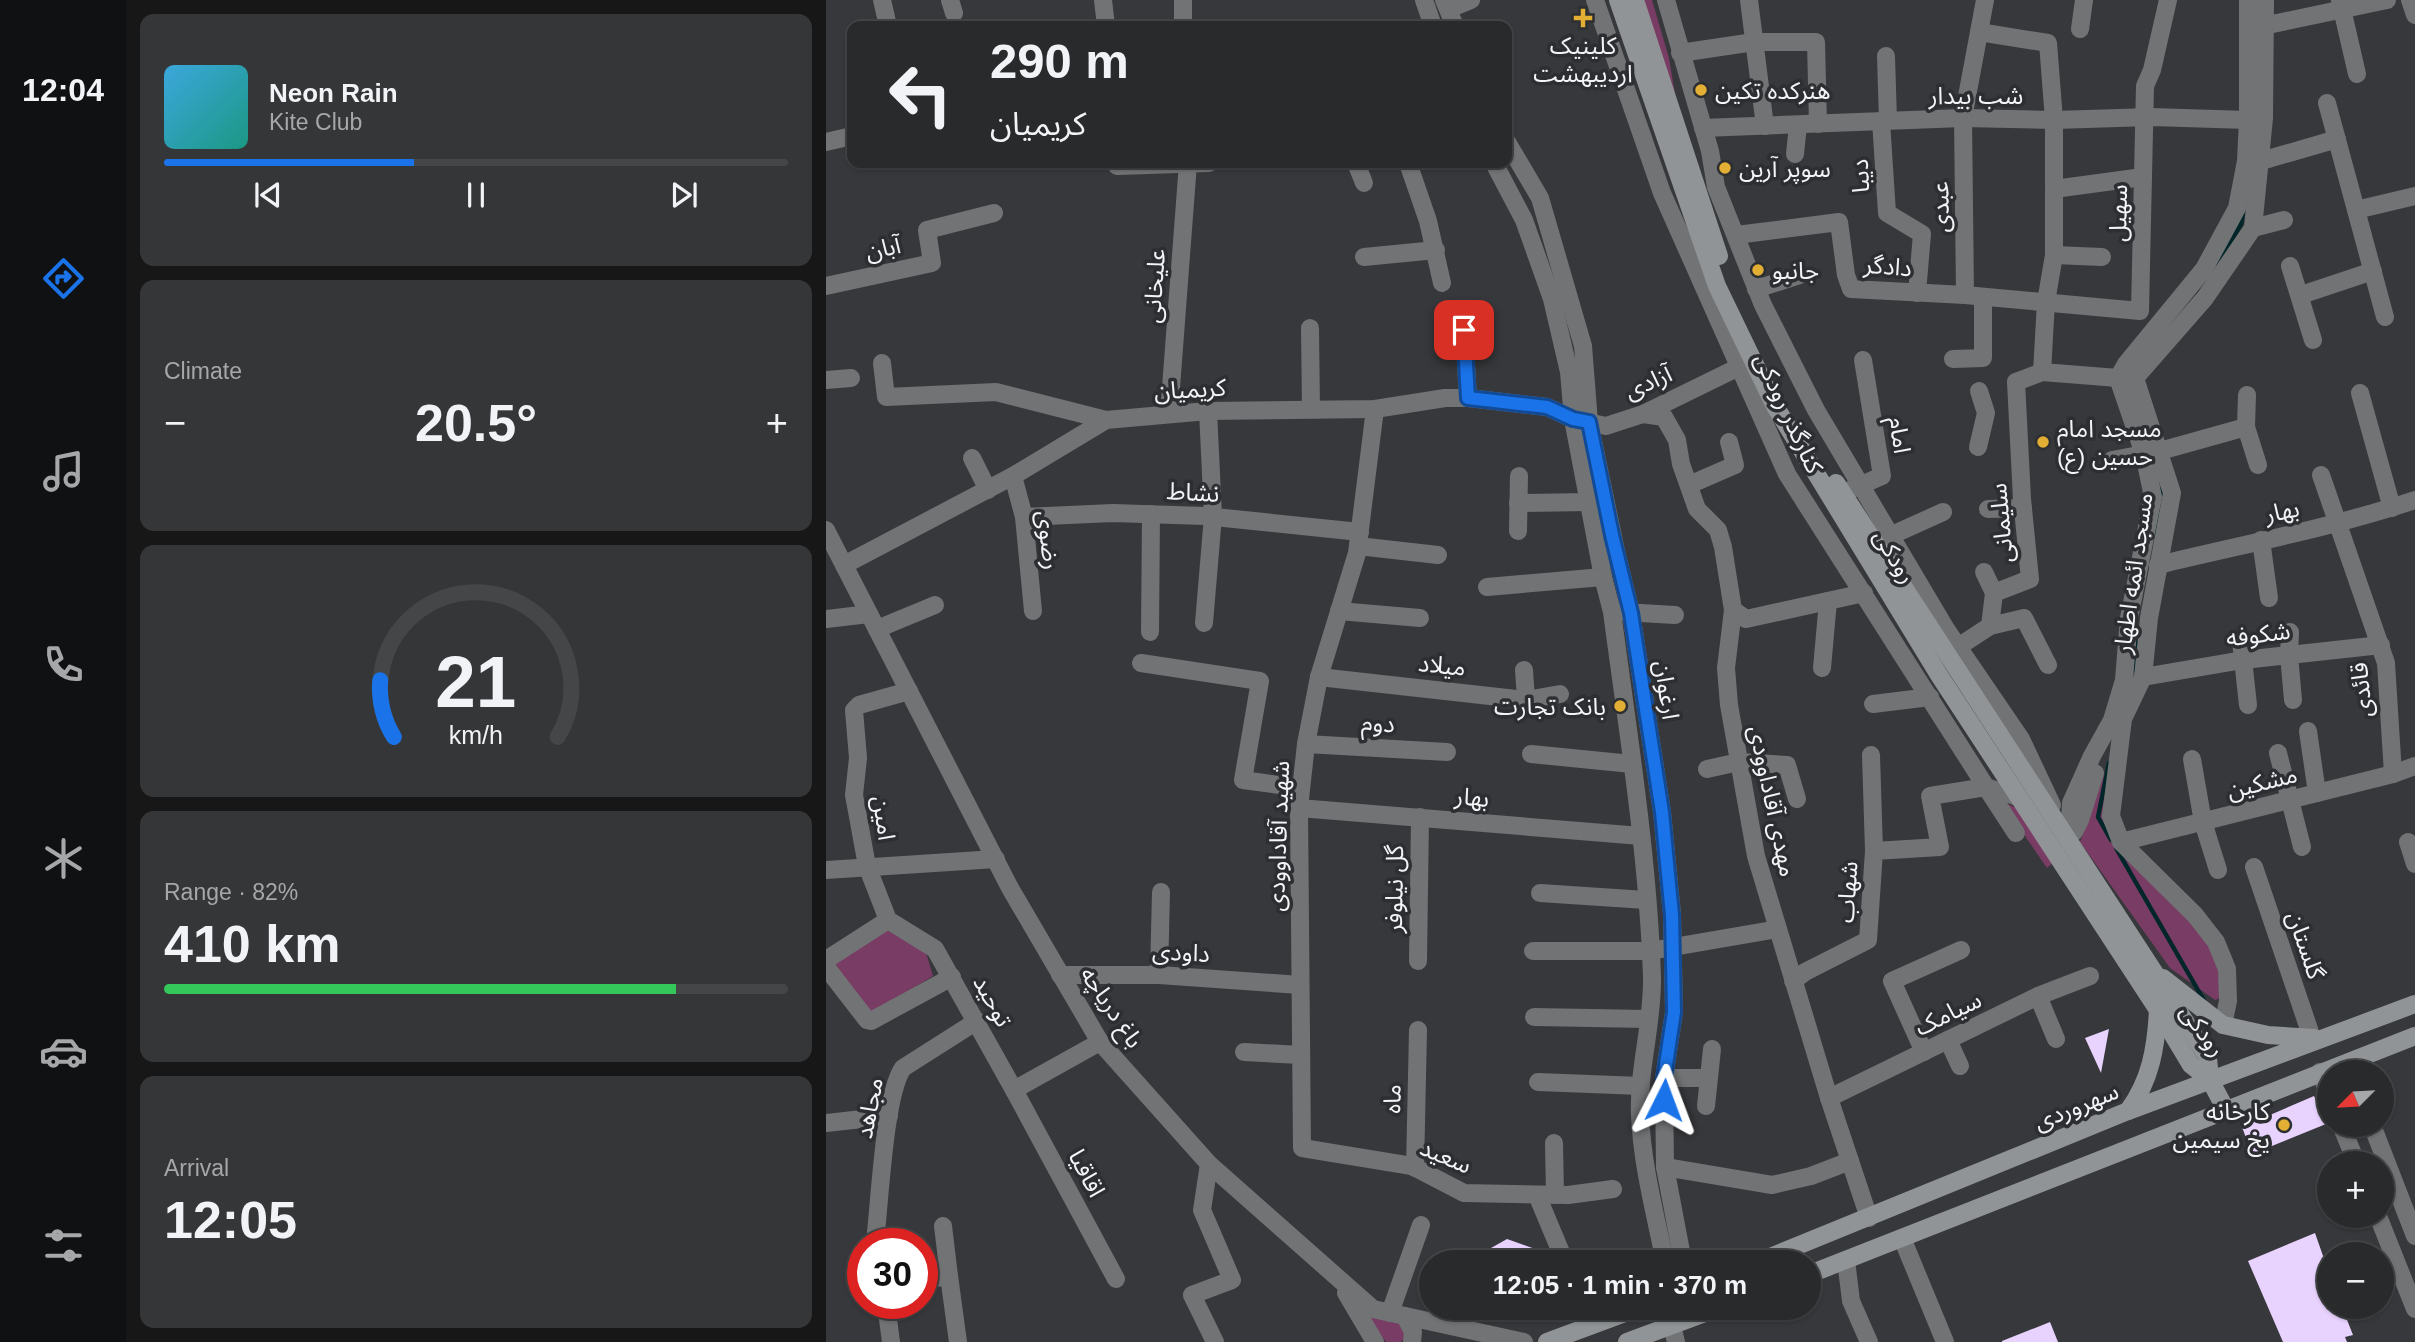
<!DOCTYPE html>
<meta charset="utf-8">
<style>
body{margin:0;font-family:Helvetica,"Noto Sans Arabic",sans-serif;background:#353638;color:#f1f3f6;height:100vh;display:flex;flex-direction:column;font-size:26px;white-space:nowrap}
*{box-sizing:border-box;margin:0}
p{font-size:23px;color:#a5a7a9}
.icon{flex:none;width:38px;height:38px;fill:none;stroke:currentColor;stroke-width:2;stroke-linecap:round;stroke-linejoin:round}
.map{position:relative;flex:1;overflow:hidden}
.drawer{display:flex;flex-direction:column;gap:14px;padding:14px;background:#171718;width:700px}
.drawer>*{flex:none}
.banner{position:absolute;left:21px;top:21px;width:665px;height:147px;border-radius:14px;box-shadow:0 2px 5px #0004,0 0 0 2px #454648;background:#292a2c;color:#f1f3f6;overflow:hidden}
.needle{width:46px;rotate:246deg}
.tools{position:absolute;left:1491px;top:1060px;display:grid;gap:14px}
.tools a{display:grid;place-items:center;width:77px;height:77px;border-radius:50%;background:#292a2c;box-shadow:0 2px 5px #0004,0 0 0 2px #454648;font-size:35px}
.speed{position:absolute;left:21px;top:1228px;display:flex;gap:14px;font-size:35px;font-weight:700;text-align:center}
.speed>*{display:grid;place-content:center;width:91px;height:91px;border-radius:50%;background:#292a2c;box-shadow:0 2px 5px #0004,0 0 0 2px #454648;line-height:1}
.speed .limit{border:10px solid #d22;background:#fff;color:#111}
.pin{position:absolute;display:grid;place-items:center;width:60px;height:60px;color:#fff;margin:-30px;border-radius:14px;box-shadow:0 4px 10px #0006}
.me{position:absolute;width:77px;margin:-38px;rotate:3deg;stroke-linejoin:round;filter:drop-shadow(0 0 5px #0008)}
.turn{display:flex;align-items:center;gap:24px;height:147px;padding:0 28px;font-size:32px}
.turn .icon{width:91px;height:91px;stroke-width:2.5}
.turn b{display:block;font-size:49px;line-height:60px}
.big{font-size:52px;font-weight:600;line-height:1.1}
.drawer .widget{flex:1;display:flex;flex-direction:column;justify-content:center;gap:10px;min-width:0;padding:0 24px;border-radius:14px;background:#353638}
.drawer .dial{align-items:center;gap:0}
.dial svg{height:182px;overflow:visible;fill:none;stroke:#454648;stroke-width:7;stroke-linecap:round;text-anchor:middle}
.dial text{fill:#f1f3f6;stroke:none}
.song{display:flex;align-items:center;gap:21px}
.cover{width:84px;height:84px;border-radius:10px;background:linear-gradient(135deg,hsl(200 70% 55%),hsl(170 70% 35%))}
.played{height:7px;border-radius:4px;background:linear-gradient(90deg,#1a73e8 40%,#454648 40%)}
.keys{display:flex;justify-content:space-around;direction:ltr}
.heat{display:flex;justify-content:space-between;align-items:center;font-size:38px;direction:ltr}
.charge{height:10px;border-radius:5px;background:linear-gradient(90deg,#34c759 82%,#454648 0)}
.trip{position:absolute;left:593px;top:1250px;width:402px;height:70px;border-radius:35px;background:#292a2c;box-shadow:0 2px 5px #0004,0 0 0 2px #454648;font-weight:600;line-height:70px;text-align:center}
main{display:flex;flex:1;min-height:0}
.dock{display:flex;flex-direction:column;width:126px;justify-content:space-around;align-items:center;background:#101112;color:#a5a7a9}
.dock .icon{width:49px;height:49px}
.dock .active{color:#1a73e8}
.dock b{font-size:32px;color:#f1f3f6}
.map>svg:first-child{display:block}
</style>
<main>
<nav class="dock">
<b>12:04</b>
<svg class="icon active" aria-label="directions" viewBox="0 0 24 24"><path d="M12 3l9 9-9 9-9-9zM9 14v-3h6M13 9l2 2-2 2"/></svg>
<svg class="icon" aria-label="music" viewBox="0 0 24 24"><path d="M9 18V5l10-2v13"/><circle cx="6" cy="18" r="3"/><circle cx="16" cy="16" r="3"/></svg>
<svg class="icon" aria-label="phone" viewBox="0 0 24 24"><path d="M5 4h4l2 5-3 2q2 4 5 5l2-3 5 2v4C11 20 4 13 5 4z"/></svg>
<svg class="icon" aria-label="climate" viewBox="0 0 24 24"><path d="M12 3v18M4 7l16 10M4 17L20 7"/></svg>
<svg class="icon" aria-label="car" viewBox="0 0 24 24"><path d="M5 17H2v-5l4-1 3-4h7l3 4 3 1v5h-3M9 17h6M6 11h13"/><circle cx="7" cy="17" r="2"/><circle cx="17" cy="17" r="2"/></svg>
<svg class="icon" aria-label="filters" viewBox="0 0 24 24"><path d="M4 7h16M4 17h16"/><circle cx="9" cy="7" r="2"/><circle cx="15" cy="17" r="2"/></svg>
</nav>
<section class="drawer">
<div class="widget">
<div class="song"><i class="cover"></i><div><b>Neon Rain</b><p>Kite Club</p></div></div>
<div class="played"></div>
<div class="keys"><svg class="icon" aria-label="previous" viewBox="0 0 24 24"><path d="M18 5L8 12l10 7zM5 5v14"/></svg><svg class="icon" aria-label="pause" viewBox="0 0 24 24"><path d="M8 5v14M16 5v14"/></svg><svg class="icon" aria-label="next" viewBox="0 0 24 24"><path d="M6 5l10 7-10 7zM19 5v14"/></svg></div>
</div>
<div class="widget"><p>Climate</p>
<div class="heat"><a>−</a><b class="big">20.5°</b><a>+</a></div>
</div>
<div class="widget dial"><svg viewBox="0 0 100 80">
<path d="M14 69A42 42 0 1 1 86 69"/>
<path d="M14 69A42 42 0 0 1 8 44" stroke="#1a73e8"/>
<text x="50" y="56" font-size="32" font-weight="700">21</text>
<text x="50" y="72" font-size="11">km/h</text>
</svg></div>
<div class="widget"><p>Range · 82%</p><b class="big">410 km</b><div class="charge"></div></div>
<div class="widget"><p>Arrival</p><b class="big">12:05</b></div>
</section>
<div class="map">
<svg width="1589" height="1342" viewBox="0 0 1589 1342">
<rect width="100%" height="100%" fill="#37383b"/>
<g fill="#793c64">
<polygon points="815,0 826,0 843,58 852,112"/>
<polygon points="1290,741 1282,815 1388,943 1400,996 1389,1000 1344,968 1254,842"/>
<polygon points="1175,801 1195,810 1230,860 1221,868"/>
<polygon points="61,930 99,949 107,976 46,1013 4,962"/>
<polygon points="540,1314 573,1321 579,1329 579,1338 575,1342 560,1342"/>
</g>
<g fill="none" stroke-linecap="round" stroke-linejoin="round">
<g stroke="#00262a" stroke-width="4.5">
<polyline points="1391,264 1415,224 1417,213"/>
<polyline points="1330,535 1336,489"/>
<polyline points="1307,670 1312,641"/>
<polyline points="1283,763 1272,817 1285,840"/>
<polyline points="1290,848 1380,1004"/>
</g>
</g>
<g fill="#e8d2fe">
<polygon points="1283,1029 1275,1073 1259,1038"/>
<polygon points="1488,1096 1500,1124 1426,1154 1416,1127"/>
<polygon points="1489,1233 1503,1273 1503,1307 1516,1307 1527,1335 1519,1337 1521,1342 1457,1342 1422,1261"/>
<polygon points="681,1239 723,1254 727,1262 660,1262 665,1248"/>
<polygon points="1224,1322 1232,1342 1176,1342 1176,1341"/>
</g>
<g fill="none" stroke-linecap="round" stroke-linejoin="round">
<g stroke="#717374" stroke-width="18">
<polyline points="56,0 62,26"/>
<polyline points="124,0 128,13"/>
<polyline points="277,0 280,26"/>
<polyline points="357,0 357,26"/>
<polyline points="598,0 607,26"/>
<polyline points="618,0 629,26"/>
<polyline points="769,0 836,193 961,474 1160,787 1192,797"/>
<polyline points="840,0 884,151 890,187 937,305 990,410 1120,629 1195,739 1226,805"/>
<polyline points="923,0 939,126"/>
<polyline points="1514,0 1531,74"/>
<polyline points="1584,0 1589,15"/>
<polyline points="623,9 645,0"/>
<polyline points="1427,28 1561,0"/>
<polyline points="1254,29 1258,0"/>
<polyline points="1153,32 1222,43 1228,120 1228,255 1220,302 1216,372"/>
<polyline points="854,53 928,42 990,42 992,124"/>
<polyline points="1060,56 1062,121"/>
<polyline points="1501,103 1559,317"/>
<polyline points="1055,121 1061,213 1096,234 1091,293"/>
<polyline points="877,128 1137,118 1228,120 1325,117 1422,120"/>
<polyline points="0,142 26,136"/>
<polyline points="681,142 714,198 757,346 763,422 790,551 805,613 836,812 846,914 848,1012 838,1078 839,1167 857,1262"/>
<polyline points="969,154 972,125"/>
<polyline points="1427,161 1435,161 1511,139"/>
<polyline points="291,163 291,166 383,163"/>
<polyline points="530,163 538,183"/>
<polyline points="582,163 602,221 616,283"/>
<path d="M 668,163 L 698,220 L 726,299 L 743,372 L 747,419 L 777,577 L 786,612 C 802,733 822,855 826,977 C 827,1023 812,1069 814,1115 C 816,1164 829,1213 839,1262"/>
<polyline points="1228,189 1317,177"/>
<polyline points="1530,210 1589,196"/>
<polyline points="1427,228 1458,220"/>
<polyline points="910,235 1013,222 1020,275 1025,289 1139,295 1314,311 1319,86 1326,70 1342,0"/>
<polyline points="1228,255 1276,257"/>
<polyline points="538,257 610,250"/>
<polyline points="1464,266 1487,340"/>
<polyline points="0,286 106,263 101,230 168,213"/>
<polyline points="930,289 974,275"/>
<polyline points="1139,295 1137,118 1159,0"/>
<polyline points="1475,295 1547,271"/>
<polyline points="484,328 485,409"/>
<polyline points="638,330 642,398"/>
<polyline points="1127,359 1157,358 1157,297"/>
<polyline points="56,363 60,397 170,392 280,420"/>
<polyline points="0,380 25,378"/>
<polyline points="1534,393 1566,508"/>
<polyline points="1421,395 1420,427 1432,465"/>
<polyline points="549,409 531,553 493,677 480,744 473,808 476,1148 586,1166 638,1193 742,1195 787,1189"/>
<polyline points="343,414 362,163"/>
<polyline points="817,414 838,417 851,440 855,464 871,509 892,530 897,547 907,610 900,668 903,705 930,856 1003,1098 1043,1218"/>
<polyline points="1152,447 1160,413 1153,391"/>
<polyline points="1334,451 1420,427"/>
<polyline points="146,458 162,490"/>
<polyline points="1286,460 1318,454"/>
<polyline points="1495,475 1560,663 1567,774"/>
<polyline points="187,476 198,517 207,611"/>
<polyline points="863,485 909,465 903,442"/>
<polyline points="1026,489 1056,476 1037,360"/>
<polyline points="692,503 764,502"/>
<polyline points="1162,509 1197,508"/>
<polyline points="198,517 287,513 379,516 534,532"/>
<polyline points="692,531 693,476"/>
<polyline points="1066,535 1117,512"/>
<polyline points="1435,540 1443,598"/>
<polyline points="532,546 612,555"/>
<polyline points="18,565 187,476 280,420 382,411 549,409 619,398 642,398 721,407 747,419 780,426 817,414 913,367"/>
<path d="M 1332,565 C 1418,544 1505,528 1589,500"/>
<polyline points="1158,572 1168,593"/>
<polyline points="661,587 777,577"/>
<polyline points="907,610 920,619 1038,593"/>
<polyline points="513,611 594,618"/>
<polyline points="797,612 849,615"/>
<polyline points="0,619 43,614"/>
<polyline points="378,623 387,516 382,411"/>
<polyline points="1164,626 1198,618 1222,665"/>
<polyline points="51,629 109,605"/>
<polyline points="324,632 325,514"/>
<polyline points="1464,632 1463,655 1467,700"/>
<polyline points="1415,641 1422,705"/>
<polyline points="1132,647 1164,626 1168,593 1204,579 1196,499 1190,382 1216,372 1292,378"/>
<polyline points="315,663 434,681 417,780 475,788"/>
<polyline points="996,668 1002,601"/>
<polyline points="698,670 700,700"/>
<polyline points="493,677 700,700 734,694"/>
<polyline points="1317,677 1417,660 1555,645"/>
<polyline points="83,691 33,705 28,710 32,758 28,795 41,866 62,920 109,949 188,1090 290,1279"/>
<polyline points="1047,704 1104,697"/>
<polyline points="1482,731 1491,793"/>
<polyline points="480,744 621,752"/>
<polyline points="1452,753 1476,847"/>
<polyline points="705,754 806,764"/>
<polyline points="1045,755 1048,851"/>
<polyline points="1366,759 1377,822 1392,870"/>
<polyline points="881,769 913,762 961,765 971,799"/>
<polyline points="473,808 815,836"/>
<polyline points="1248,832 1254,820 1269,773"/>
<polyline points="1243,839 1245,803 1266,756 1286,720 1298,680 1303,618 1327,497 1318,454 1292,378 1300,364 1378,269 1411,208 1420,161 1422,120 1422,0"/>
<polyline points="1295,842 1567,774 1589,766"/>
<polyline points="1582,842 1589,864"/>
<polyline points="1428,867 1486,1038"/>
<polyline points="0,870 170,859"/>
<polyline points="714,893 820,900"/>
<polyline points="707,951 824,951 952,929"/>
<polyline points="0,960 62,920"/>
<polyline points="592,961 594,817"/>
<polyline points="0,967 41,1020 45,1021 126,977"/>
<polyline points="234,975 333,975 474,985"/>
<polyline points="333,975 335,892"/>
<polyline points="967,981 979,972 1042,940 1048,851 1114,847 1104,796 1160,787 1190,833"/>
<polyline points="1212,996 1230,1039"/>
<polyline points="708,1017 822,1019"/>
<polyline points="1397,1025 1402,1001 1401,969 1390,942 1369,915 1295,842 1285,816 1297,719 1317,677 1323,618 1346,493 1309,378 1379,298 1427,228 1438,118 1439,0"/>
<polyline points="1122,1040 1134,1066"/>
<polyline points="418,1052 475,1055"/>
<polyline points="1098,1052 1066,981 1135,950"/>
<polyline points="838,1078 881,1078"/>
<polyline points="712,1082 815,1086"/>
<polyline points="188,1090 274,1042"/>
<polyline points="1003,1098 1212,996 1264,976"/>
<polyline points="880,1106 886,1049"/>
<polyline points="0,1123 63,1116"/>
<polyline points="728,1143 729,1195"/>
<polyline points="383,1164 376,1210 406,1280 366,1295 389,1342"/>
<polyline points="839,1167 946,1185 985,1176 1024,1161"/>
<polyline points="589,1168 592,1030"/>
<polyline points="711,1195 739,1262"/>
<polyline points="1076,1238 1119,1342"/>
<path d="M 52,1244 L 50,1232 C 54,1196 59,1093 77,1068 L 151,1021"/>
<polyline points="1020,1260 1025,1301 1043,1342"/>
<polyline points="123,1276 132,1342"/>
<polyline points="96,1280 123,1276 117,1226"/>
<polyline points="60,1304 65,1342"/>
<polyline points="758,1307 766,1325"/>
<polyline points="564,1313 595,1225"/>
<polyline points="846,1326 850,1342"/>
</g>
<g stroke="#717374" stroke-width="18">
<polyline points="0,530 184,888 274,1042 383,1164 547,1309 698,1342"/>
<polyline points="1494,1072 1503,1095"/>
<polyline points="1515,1125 1531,1164"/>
<polyline points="1546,1125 1589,1236"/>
<polyline points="1552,1216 1589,1309"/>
<polyline points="520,1293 549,1342"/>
<polyline points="579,1316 587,1332 586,1342"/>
</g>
<g stroke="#919496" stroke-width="18">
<polyline points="792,0 891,286 949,406 1113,675 1332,1010 1365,1065 1384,1080 1400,1110"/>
<polyline points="809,0 893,256"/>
<polyline points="1010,483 1328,972 1382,1058 1384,1080"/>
<polyline points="1337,978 1397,1025 1442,1035 1488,1038"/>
<path d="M 1302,1111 C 1325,1080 1330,1047 1332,1010"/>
<polyline points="932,1262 1302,1111 1589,1004"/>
<polyline points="984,1274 1589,1036"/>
<polyline points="721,1342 815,1307"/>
<polyline points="801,1342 895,1307"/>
</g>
</g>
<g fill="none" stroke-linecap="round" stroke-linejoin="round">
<defs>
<polyline id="route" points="638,330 642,398 721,407 747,419 763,422 786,535 805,613 836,812 846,915 848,1012 838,1078 838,1100"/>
</defs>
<use href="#route" stroke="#114b97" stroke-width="18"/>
<use href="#route" stroke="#1a73e8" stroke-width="12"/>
</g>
<g fill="#e3ae34" stroke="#2c2e31" stroke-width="2.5">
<path d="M753.5 7.5h7v7h7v7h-7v7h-7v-7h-7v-7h7z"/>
<circle cx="875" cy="90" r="7"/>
<circle cx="899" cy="168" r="7"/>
<circle cx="932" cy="270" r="7"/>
<circle cx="1217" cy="442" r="7"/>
<circle cx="794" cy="706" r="7"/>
<circle cx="1458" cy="1125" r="7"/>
</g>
<g text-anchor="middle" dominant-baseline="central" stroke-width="7" stroke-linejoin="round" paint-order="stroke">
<g font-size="24" fill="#f4f4f7" stroke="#2c2e31" text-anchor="start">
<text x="757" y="45" text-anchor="middle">کلینیک<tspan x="757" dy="28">اردیبهشت</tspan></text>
<text x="889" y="90">هنرکده تکین</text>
<text x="913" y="168">سوپر آرین</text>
<text x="946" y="270">جانبو</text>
<text x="1231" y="428">مسجد امام<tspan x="1231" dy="28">حسین (ع)</tspan></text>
<text x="780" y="706" text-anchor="end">بانک تجارت</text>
<text x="1444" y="1111" text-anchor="end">کارخانه<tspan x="1444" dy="28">یخ سیمین</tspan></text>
</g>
<g font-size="24" fill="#f4f4f7" stroke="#2c2e31">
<text x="1150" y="95">شب بیدار</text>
<text transform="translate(1034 176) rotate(-93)">دیبا</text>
<text transform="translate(1114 207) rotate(-91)">عبدی</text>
<text transform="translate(1292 213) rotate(-89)">سهیل</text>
<text transform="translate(57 248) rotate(-12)">آبان</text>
<text transform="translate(1062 266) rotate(5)">دادگر</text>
<text transform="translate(328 286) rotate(-86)">علیخانی</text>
<text transform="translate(822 382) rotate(-24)">آزادی</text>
<text transform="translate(364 389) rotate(-3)">کریمیان</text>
<text transform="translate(963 413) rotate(65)">کنارگذر رودکی</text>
<text transform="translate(1074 435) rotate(81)">امام</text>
<text transform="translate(367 492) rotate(3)">نشاط</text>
<text transform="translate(1456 511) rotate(-11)">بهار</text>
<text transform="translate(1175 523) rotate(-95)">سلیمانی</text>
<text transform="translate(223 540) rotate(83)">رضوی</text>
<text transform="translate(1069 556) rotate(59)">رودکی</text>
<text transform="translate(1307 573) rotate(-82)">مسجد ائمه اطهار</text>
<text transform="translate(1432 634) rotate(-7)">شکوفه</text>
<text transform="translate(616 665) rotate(6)">میلاد</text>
<text transform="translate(841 690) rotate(82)">ارغوان</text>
<text transform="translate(1535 690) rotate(-96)">قائدی</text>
<text transform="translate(552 723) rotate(3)">دوم</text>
<text transform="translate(1436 782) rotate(-14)">مشکین</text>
<text transform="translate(646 797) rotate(5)">بهار</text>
<text transform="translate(947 801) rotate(78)">مهدی آقاداوودی</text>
<text transform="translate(58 818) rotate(82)">امین</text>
<text transform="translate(452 836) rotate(-88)">شهید آقاداوودی</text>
<text transform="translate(568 889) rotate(-89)">گل نیلوفر</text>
<text transform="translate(1021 892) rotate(-86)">شهاب</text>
<text transform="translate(1480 945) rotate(71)">گلستان</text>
<text transform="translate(355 952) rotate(3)">داودی</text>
<text transform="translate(167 1001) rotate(61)">توحید</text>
<text transform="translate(286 1007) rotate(56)">باغ دریاچه</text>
<text transform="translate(1122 1013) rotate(-26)">سیامک</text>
<text transform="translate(1377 1030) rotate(54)">رودکی</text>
<text transform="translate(566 1099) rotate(-89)">ماه</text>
<text transform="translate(1250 1106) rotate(-22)">سهروردی</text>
<text transform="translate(43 1108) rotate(-79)">مجاهد</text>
<text transform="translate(620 1156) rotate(23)">سعید</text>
<text transform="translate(261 1173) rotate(62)">اقاقیا</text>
</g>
</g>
</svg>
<div class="tools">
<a><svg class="needle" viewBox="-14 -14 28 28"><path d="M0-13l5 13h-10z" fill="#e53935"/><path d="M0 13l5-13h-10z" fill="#a5a7a9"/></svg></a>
<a>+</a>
<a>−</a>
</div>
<div class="speed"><div class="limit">30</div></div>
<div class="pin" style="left:638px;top:330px;background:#d93025"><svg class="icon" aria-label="arrive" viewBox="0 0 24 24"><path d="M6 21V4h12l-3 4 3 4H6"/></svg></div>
<svg class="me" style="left:838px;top:1100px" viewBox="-20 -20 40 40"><path d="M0-17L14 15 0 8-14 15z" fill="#1a73e8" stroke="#fff" stroke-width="4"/></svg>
<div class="trip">12:05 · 1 min · 370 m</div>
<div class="banner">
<div class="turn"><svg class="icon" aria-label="left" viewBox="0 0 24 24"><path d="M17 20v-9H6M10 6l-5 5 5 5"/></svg><div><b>290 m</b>کریمیان</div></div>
</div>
</div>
</main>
